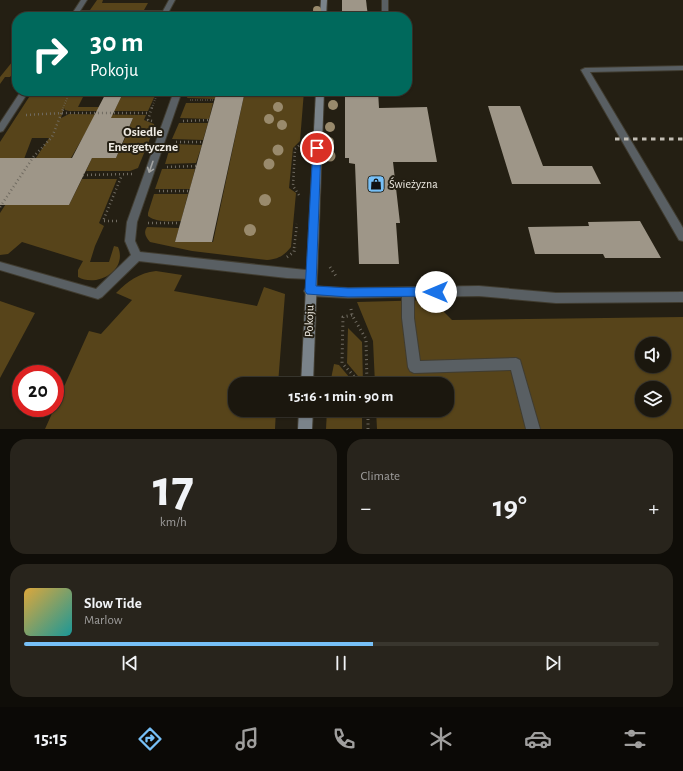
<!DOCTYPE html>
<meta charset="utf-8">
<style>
body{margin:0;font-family:"Alegreya Sans",sans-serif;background:#28241c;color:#f1f3f6;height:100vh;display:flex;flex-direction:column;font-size:15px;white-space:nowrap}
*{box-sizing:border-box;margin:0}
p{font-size:13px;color:#a09f9e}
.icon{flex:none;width:22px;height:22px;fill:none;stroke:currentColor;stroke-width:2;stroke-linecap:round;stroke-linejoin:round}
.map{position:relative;height:429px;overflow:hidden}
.details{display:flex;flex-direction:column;gap:10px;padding:10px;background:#0f0d08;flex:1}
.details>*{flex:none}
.top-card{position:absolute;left:12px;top:12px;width:400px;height:84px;border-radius:16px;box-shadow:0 1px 3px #0004,0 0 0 1px #39362e;background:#00695c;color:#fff;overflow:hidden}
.buttons{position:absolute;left:635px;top:337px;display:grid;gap:8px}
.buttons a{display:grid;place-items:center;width:36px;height:36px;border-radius:50%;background:#1b170e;box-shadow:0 1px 3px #0004,0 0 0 1px #39362e;font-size:20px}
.speed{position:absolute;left:12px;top:365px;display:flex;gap:8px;font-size:20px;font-weight:700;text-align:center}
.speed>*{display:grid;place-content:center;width:52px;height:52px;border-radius:50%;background:#1b170e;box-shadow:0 1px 3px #0004,0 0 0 1px #39362e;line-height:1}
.speed .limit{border:6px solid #d22;background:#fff;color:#111}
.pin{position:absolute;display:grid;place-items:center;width:34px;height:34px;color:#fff;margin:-17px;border:2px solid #fff;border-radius:50%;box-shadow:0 1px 4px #0007}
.me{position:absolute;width:44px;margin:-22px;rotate:270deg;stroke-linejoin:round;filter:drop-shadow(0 0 3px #0008)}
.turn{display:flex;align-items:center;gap:14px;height:84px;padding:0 12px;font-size:18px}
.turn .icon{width:52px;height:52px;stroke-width:2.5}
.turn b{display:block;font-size:28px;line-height:34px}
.big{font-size:30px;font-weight:700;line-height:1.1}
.details .widget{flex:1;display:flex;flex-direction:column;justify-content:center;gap:6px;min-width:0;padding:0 14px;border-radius:16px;background:#28241c}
.details .dial{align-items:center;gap:0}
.dial b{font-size:52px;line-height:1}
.song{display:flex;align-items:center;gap:12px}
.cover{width:48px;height:48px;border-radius:6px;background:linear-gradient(135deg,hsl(40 70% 55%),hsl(180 70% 35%))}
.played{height:4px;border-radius:2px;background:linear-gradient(90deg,#77c0f7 55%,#39362e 55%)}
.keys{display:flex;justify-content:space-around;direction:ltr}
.heat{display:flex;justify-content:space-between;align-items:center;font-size:22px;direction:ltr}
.details .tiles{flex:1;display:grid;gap:10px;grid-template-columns:1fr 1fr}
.widget:last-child{grid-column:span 2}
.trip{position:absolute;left:228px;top:377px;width:226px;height:40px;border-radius:16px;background:#1b170e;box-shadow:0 1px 3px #0004,0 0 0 1px #39362e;font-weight:700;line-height:40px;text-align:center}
.tabs{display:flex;height:64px;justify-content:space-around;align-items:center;background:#0b0906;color:#a09f9e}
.tabs .icon{width:28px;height:28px}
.tabs .active{color:#77c0f7}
.tabs b{font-size:18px;color:#f1f3f6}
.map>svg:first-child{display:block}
</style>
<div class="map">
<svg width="683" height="429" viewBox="0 0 683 429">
<rect width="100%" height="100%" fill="#241f13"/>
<g fill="#57441a" fill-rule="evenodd">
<polygon points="97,0 103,0 102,3 148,3 144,10 90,10"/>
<polygon points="17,56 17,68 10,77 5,77 0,84 0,77"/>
<path d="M 33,91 L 86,91 L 78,107 L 116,107 L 124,91 L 157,91 L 148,111 L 69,111 L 65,110 L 64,108 L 61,118 L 69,114 L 146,115 L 144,120 L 154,124 L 155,129 L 129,128 L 133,118 L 94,118 L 71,158 L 48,158 L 22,205 L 69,205 L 82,179 L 117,179 L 99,223 L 104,226 L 95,246 L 90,262 L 109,262 L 114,246 L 118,247 C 128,270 97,288 78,277 L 78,270 L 83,261 L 22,242 L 8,254 L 0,255 L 0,213 L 49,138 L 32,138 L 21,167 L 16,158 L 0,158 L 0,142 Z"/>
<polygon points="189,91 217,91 215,99 187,98"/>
<path d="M 245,91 L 304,91 L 300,141 L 293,148 L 289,188 L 296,193 L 291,247 C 284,256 278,259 267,260 L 192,251 L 150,242 C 146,237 143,233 147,227 L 179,228 L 175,242 L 213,242 Z"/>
<polygon points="186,103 213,103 209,119 180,118"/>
<polygon points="179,123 208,123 203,140 172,139"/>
<polygon points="126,136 151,136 138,168 130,171 86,171 92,158 116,158"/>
<polygon points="171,144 202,145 196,163 165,164"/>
<polygon points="162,169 195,169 190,189 155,189"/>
<path d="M 154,194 L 188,194 L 181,221 C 170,221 157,223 148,216 L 148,213 Z"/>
<path d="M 156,271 L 182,275 L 174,291 L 257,306 L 264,287 L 285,294 L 278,384 L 235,384 L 235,410 L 276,410 L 275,429 L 45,429 L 89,331 L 101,334 L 132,300 L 116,293 C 128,281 139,273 156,271 Z"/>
<path d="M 432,300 L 452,320 L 683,317 L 683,429 L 377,429 L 376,410 L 447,410 L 447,384 L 375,384 L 373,341 L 357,302 ZM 642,344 L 664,344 L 664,366 L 642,366 ZM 642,388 L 664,388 L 664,410 L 642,410 Z"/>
<polygon points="0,301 35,313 0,378"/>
<polygon points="348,328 362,342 363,382 347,363"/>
<polygon points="334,364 339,365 355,384 330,384"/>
<polygon points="327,410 362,410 362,429 326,429"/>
</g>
<g fill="#9e9688">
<polygon points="342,0 366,0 368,17 342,17"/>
<polygon points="107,91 124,91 111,118 133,118 116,158 92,158 69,205 0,205 0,158 72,158"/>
<polygon points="217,91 245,91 212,242 175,242"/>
<polygon points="345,91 378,91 379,108 427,107 437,162 393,162 400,223 396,223 399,264 359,264 355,164 349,163 349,158 345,158"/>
<polygon points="488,106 520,106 543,166 592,166 601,184 512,184"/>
<polygon points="640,221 661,258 605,258 603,254 535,254 528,227 589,226 588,222"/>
</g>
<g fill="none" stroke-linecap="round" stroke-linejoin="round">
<defs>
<g id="lane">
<polygon points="81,0 87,0 80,11 163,11 169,0 175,0 168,13 165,15 78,15 76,17 70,17"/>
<rect x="382" y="0" width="6" height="17"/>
<polygon points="683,66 683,70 590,72 683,228 683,241 679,240 581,70 585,68"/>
<polygon points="21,91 29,91 3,131 0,132 0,123"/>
<polygon points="174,91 182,91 137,222 135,241 140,252 287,268 315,271 317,274 315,277 311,279 287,278 139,261 102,297 98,299 0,270 0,262 96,289 131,255 125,241 127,222"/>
<polygon points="310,286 348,288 479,286 556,293 683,292 683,302 556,303 479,296 414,297 414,318 420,361 516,358 520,360 540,429 526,429 511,370 414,373 410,371 408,367 402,318 402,297 348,298 310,296 306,294 304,291 306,288"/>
</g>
<g id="secondary">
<polygon points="321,0 327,0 326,17 320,17"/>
<polygon points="316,91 324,91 313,384 301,384"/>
<polygon points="299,410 313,410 312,429 298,429"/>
</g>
</defs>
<use href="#lane" stroke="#403c30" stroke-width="2"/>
<use href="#secondary" stroke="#403c30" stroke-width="2"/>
<g stroke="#706b61" stroke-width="2" stroke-dasharray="0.5 2" stroke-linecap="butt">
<polyline points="190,100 214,100"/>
<polyline points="63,108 69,94 67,91"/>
<polyline points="152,108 158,91"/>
</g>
<g stroke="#706b61" stroke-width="2.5" stroke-dasharray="1 3" stroke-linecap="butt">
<polyline points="26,115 62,113 149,113"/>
<polyline points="152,121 148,120 152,107"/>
<polyline points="183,121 209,120"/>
<polyline points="127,132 149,132"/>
<polyline points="176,142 203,142"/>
<polyline points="167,167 196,166"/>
<polyline points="83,175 133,174"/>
<polyline points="159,191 189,191"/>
<polyline points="299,195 293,186 295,149 302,143"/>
<polyline points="0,207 34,156 52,137 64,107"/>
<polyline points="117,221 103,221 122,175"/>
<polyline points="148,223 180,223"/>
<polyline points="294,248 297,224"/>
</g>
<g stroke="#706b61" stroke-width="3" stroke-dasharray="1 3.5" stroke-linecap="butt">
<polyline points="287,257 294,252 295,247"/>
<polyline points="330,267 336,276"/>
<polyline points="351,309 352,315 366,339 367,384"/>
<polyline points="352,315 343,317 342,363 361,384"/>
<polyline points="368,410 368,429"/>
</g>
<use href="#lane" fill="#595f63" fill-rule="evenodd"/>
<use href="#secondary" fill="#7a838a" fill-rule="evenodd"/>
<polyline stroke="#c1bdb4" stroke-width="3" stroke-dasharray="4.5 4.5" stroke-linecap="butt" points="615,139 683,139"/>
</g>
<g fill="#998a6c">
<circle cx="317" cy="10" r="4"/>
<circle cx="333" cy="105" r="5"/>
<circle cx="278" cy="107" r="5"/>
<circle cx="269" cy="119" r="5"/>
<circle cx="282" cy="125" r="5"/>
<circle cx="330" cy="127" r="5"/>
<circle cx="329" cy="142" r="5"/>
<circle cx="278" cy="150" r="5.5"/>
<circle cx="330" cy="156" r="5.5"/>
<circle cx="269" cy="164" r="5.5"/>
<circle cx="265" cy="200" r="6"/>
<circle cx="250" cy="230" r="6"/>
</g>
<defs><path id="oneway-shaft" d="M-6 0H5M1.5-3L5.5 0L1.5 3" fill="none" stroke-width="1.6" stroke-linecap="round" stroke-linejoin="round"/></defs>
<use stroke="#a4a5a3" href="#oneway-shaft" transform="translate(151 167) rotate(109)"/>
<polygon fill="#1a73e8" stroke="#114b97" points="317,145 321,148 316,286 348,288 436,287 440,289 441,292 440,295 436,296 348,297 307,294 305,291 313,148"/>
<defs>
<symbol id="shop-square" viewBox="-11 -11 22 22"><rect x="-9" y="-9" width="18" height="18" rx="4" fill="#77c0f7" stroke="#241f13"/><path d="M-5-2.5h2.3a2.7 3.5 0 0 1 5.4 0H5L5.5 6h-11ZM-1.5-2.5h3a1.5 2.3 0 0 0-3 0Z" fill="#111"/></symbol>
</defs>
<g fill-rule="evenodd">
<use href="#shop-square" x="366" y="174" width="20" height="20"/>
</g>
<g text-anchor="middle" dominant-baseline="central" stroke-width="4" stroke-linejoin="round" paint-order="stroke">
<g font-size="12" fill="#efebe3" stroke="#241f13" text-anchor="start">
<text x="389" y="184">Świeżyzna</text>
</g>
<g font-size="12" fill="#efebe3" stroke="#241f13">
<text transform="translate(309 321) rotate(-88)">Pokoju</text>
</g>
<g font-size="13" font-weight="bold" fill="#efebe3" stroke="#241f13">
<text x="143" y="132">Osiedle<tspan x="143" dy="15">Energetyczne</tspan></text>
</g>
</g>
</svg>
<div class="buttons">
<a><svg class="icon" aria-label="sound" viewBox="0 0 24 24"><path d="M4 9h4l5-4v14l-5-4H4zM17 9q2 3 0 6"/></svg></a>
<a><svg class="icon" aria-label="layers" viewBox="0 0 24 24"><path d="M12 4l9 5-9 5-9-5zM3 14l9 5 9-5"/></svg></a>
</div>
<div class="speed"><div class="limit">20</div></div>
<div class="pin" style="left:317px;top:148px;background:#d93025"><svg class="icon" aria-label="arrive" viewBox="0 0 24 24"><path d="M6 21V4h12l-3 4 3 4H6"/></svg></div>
<svg class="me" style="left:436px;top:292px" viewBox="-20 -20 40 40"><circle r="19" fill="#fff"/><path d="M0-13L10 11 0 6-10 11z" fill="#1a73e8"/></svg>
<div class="trip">15:16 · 1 min · 90 m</div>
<div class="top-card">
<div class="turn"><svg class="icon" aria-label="right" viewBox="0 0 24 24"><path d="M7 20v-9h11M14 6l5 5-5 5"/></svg><div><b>30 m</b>Pokoju</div></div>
</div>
</div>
<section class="details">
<div class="tiles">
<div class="widget dial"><b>17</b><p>km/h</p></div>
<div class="widget"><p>Climate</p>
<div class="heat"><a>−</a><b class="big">19°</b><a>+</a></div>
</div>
<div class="widget">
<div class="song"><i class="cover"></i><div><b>Slow Tide</b><p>Marlow</p></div></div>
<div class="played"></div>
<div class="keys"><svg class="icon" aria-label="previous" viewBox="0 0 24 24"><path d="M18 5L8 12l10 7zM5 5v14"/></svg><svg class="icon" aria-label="pause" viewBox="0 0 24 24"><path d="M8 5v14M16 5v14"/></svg><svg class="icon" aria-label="next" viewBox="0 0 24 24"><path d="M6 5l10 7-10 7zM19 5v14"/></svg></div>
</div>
</div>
</section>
<nav class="tabs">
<b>15:15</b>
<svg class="icon active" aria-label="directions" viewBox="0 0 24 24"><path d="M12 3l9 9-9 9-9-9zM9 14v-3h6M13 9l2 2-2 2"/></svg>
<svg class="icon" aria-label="music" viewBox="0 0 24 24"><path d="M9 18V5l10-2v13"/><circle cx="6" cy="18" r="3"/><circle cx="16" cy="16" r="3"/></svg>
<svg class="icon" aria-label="phone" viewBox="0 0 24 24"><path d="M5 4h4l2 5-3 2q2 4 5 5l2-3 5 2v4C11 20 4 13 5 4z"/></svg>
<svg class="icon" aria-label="climate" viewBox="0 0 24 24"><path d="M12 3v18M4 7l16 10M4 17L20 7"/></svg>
<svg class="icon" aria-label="car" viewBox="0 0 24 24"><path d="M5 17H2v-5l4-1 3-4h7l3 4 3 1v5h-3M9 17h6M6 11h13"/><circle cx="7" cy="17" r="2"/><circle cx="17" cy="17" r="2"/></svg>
<svg class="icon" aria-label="filters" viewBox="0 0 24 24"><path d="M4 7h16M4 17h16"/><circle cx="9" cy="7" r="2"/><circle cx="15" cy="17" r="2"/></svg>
</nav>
